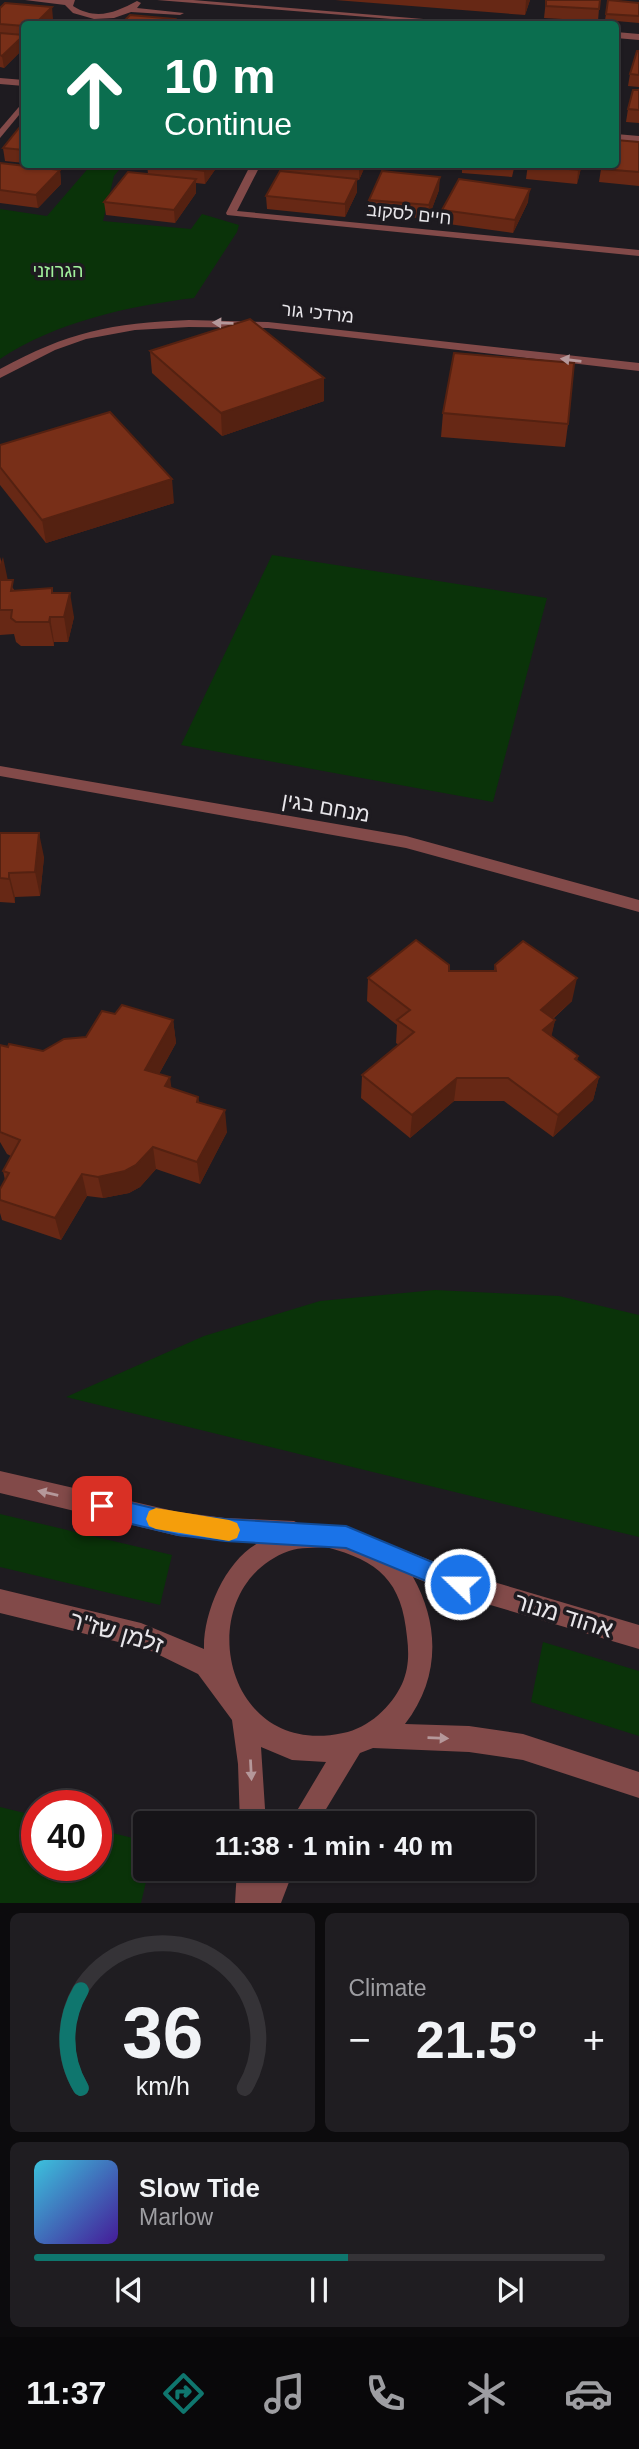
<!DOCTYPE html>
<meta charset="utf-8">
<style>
body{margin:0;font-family:Helvetica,Heebo,sans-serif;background:#1f1d21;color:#f1f3f6;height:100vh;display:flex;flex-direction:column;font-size:26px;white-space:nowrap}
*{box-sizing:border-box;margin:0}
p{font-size:23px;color:#9e9ea2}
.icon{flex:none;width:38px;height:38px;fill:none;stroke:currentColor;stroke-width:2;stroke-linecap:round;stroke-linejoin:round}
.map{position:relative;height:1903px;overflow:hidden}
.side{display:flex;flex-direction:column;gap:10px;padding:10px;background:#0c0b0d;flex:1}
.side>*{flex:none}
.top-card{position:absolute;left:21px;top:21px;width:598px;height:147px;border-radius:7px;box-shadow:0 2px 5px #0004,0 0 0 2px #353337;background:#0b6e4f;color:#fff;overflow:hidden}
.speed{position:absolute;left:21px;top:1790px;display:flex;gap:14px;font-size:35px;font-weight:700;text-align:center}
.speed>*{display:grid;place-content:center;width:91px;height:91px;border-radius:50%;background:#161418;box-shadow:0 2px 5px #0004,0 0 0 2px #353337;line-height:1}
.speed .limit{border:10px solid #d22;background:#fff;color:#111}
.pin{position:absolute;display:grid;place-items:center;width:60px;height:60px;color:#fff;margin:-30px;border-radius:14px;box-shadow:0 4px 10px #0006}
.me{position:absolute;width:77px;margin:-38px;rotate:292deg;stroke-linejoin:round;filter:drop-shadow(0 0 5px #0008)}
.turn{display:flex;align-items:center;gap:24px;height:147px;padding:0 28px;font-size:32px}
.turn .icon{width:91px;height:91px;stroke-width:2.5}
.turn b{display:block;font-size:49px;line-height:60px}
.big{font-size:52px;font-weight:800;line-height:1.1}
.side .tile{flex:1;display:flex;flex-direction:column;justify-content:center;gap:10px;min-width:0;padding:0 24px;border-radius:10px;background:#1f1d21}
.side .dial{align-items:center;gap:0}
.dial svg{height:182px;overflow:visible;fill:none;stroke:#353337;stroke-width:7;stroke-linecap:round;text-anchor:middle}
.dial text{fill:#f1f3f6;stroke:none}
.song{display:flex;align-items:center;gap:21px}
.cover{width:84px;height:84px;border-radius:10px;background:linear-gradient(135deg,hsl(190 70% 55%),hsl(260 70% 35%))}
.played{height:7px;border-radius:4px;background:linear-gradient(90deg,#0f766e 55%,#353337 55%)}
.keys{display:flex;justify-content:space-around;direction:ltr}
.heat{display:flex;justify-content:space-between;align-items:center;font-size:38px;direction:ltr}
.side .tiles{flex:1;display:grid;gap:10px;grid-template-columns:1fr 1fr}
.tile:last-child{grid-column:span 2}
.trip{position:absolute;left:133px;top:1811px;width:402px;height:70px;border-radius:7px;background:#161418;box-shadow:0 2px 5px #0004,0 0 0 2px #353337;font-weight:800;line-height:70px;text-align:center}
.tab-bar{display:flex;height:112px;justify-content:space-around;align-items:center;background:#09080a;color:#9e9ea2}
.tab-bar .icon{width:49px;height:49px}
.tab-bar .on{color:#0f766e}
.tab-bar b{font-size:32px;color:#f1f3f6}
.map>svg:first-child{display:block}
</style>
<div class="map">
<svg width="639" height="1903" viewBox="0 0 639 1903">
<rect width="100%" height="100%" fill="#1e1b20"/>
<g fill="#0a3309">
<path d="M 91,165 L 123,165 L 114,176 L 103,221 L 191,229 L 202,214 L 239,225 L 237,232 L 194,298 C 128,306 56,322 0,359 L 0,209 L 47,216 Z"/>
<polygon points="272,555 547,598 493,802 181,745"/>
<polygon points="435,1290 559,1296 639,1315 639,1537 66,1397 204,1336 320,1301"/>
<polygon points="0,1514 172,1555 160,1605 0,1567"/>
<polygon points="543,1642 639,1671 639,1736 531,1702"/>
<polygon points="0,1807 37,1816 37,1866 96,1866 96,1829 145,1841 145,1869 149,1869 141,1903 0,1903"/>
</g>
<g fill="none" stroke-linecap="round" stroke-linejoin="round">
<g fill="#824a49" fill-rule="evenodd">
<path d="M 25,0 L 75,0 L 73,6 C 97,21 116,12 137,1 L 141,3 L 137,8 L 184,13 L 180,15 L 131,12 L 114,18 L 94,19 L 73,13 L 65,5 Z"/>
<polygon points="157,0 193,0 484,24 453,24"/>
<polygon points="616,32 639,34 639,40 616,38"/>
<polygon points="0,78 24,80 24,86 0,84"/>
<polygon points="24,101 24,109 0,138 0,129"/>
<polygon points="616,134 639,136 639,142 616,140"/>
<polygon points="251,164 261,164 237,211 639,250 639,256 227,215 226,213"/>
<path d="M 189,320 L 268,322 L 639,363 L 639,371 L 268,328 L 189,327 L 135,330 L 86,339 L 55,350 L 0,378 L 0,369 C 68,332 111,323 189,320 Z"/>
<polygon points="0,766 406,836 639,900 639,912 406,848 0,776"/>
<path d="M 0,1471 L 178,1512 L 225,1518 L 294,1521 L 303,1526 L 326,1524 L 364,1534 L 460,1572 L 639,1625 L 639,1649 L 460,1596 L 413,1577 C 440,1625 440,1679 405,1724 L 469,1726 L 523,1734 L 639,1772 L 639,1798 L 523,1760 L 469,1752 L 373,1748 L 360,1753 L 317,1824 L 289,1824 L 326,1762 L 292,1760 L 261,1747 L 266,1824 L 240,1824 L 238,1764 L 232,1720 L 198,1674 L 147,1649 L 0,1613 L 0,1589 L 141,1623 L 204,1649 C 203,1613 225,1561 258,1543 L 178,1536 L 0,1493 ZM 326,1547 C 379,1561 402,1581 407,1637 C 409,1653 409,1668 402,1684 C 391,1707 369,1728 343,1733 C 220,1760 189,1587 289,1551 C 300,1547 315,1548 326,1547 Z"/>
<polygon points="237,1869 263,1869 263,1882 268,1869 294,1869 281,1903 235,1903"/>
</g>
</g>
<g fill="#672815">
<polygon points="335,0 530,0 525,15"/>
<polygon points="546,0 599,9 598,21 544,18"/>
<polygon points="639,3 639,23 605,20 606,14"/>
<polygon points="0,8 53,19 24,24 24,48 4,68 0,67"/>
<polygon points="639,51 639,87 628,86 630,74"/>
<polygon points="639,90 639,123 626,122 628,109"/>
<polygon points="24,129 24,163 5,161 3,148"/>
<polygon points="639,142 639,186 599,182 601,169"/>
<polygon points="0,163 60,170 61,184 38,208 0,203"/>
<polygon points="43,164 75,164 73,167"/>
<polygon points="147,164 219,164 205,184 196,183 196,193 175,223 106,215 104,202 148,174"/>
<polygon points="281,164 366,164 359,180 357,179 357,192 345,217 267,209 266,196 281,171"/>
<polygon points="423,164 446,164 446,166"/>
<polygon points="462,164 515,164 512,177 462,173"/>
<polygon points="528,164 582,164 577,184 526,179"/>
<polygon points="439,190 428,219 369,213 369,200"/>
<polygon points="528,202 513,233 441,223 442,210"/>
<polygon points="150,351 324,378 324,401 222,436 152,373"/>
<polygon points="443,413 568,424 565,447 441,437"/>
<polygon points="0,445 174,503 46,543 0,485"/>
<polygon points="0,557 7,580 15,591 53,593 74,617 68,642 54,642 54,646 21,646 16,642 14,634 0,635"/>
<polygon points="0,833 44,857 40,896 15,897 15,903 0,902"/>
<polygon points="495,965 572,1001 553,1019 555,1020 551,1036 578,1056 577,1061 599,1077 593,1100 553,1137 504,1101 454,1101 410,1138 361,1098 362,1075 399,1045 396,1043 397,1025 367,1001 368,978 449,971 494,971"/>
<polygon points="115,1014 173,1020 176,1043 159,1074 171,1088 198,1097 199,1103 227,1132 200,1184 156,1169 140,1187 129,1193 103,1198 87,1196 61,1240 2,1220 0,1213 0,1189 5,1180 3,1171 11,1156 7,1154 0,1142 0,1045 43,1051 86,1037"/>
</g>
<g fill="#542111">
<polygon points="526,0 530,0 525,15"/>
<polygon points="52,7 53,19 48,24 35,24"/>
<polygon points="24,35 24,48 4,68 2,56"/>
<polygon points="209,164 219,164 205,184 204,171"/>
<polygon points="360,164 366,164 359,180 359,166"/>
<polygon points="580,164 582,164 577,184 578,170"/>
<polygon points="60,170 61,184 38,208 36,195"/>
<polygon points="440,177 439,190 428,219 429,205"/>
<polygon points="196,179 196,193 175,223 174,210"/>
<polygon points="357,179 357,192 345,217 345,204"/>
<polygon points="530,189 528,202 513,233 515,220"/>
<polygon points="324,378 324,401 222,436 221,413"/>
<polygon points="172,479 174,503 46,543 42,520"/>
<polygon points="3,557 8,581 0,602 0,565"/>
<polygon points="70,593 74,617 68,642 64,617"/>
<polygon points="50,617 54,642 54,646 49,622"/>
<polygon points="39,833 44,857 40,896 35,872"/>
<polygon points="9,873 15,897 15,903 9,879"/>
<polygon points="577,978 572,1001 536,1033 541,1010"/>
<polygon points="173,1020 176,1043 149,1092 145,1070"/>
<polygon points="555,1020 550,1043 543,1030"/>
<polygon points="170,1077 173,1099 165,1086"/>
<polygon points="599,1077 593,1100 553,1137 558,1115"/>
<polygon points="457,1078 454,1101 410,1138 412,1115"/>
<polygon points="225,1110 227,1132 200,1184 197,1162"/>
<polygon points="153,1147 156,1169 140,1187 129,1193 103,1198 98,1177"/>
<polygon points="82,1174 87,1196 61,1240 55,1218"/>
</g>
<g fill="#782f18" stroke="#542111" stroke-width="2">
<polygon points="546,0 600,0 599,9 546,6"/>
<polygon points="608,0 639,3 639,16 606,14"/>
<polygon points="5,3 52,7 35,24 24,24 24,26 0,24 0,8"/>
<polygon points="130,15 175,19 170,24 121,24"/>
<polygon points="221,21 256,24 218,24"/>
<polygon points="0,33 24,35 2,56 0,55"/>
<polygon points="637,51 639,51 639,75 630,74"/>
<polygon points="633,90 639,90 639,110 628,109"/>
<polygon points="19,128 24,129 24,150 3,148"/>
<polygon points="616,140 639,142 639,172 601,169 602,164 616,164"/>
<polygon points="0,163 60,170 36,195 0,190"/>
<polygon points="154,164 209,164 204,171"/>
<polygon points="339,164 360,164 359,166"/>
<polygon points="528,164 580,164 578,170 528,165"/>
<polygon points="280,171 357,179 345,204 266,196"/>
<polygon points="382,171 440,177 429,205 369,200"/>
<polygon points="128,172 196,179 174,210 104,202"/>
<polygon points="459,179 530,189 515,220 442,210"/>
<polygon points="250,319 324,378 221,413 150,351"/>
<polygon points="454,353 574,363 568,424 443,413"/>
<polygon points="110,412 172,479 42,520 0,467 0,445"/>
<polygon points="0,580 13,580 11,591 52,588 52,593 70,593 64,617 50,617 49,622 16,622 11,618 12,610 0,610"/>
<polygon points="0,833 39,833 35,872 9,873 9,879 0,878"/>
<polygon points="416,940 449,965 449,971 496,971 495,965 523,941 577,978 541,1010 555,1020 543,1030 578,1056 575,1059 599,1077 558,1115 508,1078 457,1078 412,1115 362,1075 414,1032 397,1020 410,1010 368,978"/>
<polygon points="122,1005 173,1020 145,1070 170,1077 165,1086 198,1097 197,1102 225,1110 197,1162 153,1147 136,1165 125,1171 98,1177 82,1174 55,1218 0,1200 0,1189 9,1173 3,1171 20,1140 0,1132 0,1045 8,1047 9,1044 43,1051 64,1039 86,1037 102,1011 115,1014"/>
</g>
<defs><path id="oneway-solid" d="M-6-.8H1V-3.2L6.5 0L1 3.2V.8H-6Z" transform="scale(1.75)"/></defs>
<g fill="#b5989a">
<use href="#oneway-solid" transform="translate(223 323) rotate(-178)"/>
<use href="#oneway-solid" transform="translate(571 360) rotate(-173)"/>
<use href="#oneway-solid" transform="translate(48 1493) rotate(-167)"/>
<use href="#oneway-solid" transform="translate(438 1738) rotate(2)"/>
<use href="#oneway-solid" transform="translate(251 1770) rotate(87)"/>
</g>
<polygon fill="#1a73e8" stroke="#114b97" stroke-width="2" points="102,1496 178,1514 225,1519 346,1526 468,1577 471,1584 468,1592 460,1595 346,1548 225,1541 178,1535 102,1517 95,1513 92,1506 95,1499"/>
<polygon fill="#f59e0b" points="156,1508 229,1520 237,1523 240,1530 237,1538 229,1541 156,1529 149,1526 146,1519 149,1511"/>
<g text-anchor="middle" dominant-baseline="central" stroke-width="7" stroke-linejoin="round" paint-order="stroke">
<g font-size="18" fill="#e8e6ea" stroke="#1e1b20">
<text transform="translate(409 214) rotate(6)">חיים לסקוב</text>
<text transform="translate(318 313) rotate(6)">מרדכי גור</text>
</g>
<g font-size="18" fill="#a2f29d" stroke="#1e1b20">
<text x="58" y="271">הגרוזני</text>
</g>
<g font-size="21" fill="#e8e6ea" stroke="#1e1b20">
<text transform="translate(326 807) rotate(10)">מנחם בגין</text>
</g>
<g font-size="24" fill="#e8e6ea" stroke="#1e1b20">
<text transform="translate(564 1615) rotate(17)">אהוד מנור</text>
<text transform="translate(117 1632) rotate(16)">זלמן שז"ר</text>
</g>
</g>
</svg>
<div class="speed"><div class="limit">40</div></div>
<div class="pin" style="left:102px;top:1506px;background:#d93025"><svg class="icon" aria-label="arrive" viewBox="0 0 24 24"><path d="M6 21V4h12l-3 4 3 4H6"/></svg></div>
<svg class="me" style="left:460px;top:1584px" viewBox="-20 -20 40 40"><circle r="17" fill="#1a73e8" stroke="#fff" stroke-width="3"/><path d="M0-11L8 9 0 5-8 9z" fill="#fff"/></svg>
<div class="trip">11:38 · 1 min · 40 m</div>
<div class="top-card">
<div class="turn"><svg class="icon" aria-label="ahead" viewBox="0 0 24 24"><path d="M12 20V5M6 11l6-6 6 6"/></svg><div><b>10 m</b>Continue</div></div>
</div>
</div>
<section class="side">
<div class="tiles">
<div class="tile dial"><svg viewBox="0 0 100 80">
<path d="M14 69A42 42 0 1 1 86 69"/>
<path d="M14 69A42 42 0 0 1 14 26" stroke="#0f766e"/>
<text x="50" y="56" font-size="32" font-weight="700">36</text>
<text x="50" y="72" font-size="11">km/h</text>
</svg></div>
<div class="tile"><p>Climate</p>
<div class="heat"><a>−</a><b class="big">21.5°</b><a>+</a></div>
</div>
<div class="tile">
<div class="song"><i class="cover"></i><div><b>Slow Tide</b><p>Marlow</p></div></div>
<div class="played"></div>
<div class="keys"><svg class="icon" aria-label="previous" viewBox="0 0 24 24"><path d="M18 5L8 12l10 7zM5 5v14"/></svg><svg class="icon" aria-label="pause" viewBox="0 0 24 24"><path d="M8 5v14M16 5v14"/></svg><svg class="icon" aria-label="next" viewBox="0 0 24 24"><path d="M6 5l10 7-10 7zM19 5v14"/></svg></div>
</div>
</div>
</section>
<nav class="tab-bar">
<b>11:37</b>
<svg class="icon on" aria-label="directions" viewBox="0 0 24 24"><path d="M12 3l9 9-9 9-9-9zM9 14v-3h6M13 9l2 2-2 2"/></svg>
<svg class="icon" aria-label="music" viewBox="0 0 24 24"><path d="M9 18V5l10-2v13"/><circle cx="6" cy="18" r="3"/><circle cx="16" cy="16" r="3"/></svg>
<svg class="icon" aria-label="phone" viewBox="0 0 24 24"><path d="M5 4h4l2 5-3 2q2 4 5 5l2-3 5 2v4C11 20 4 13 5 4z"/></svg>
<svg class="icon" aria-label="climate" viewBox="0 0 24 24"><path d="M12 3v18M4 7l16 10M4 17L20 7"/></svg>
<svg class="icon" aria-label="car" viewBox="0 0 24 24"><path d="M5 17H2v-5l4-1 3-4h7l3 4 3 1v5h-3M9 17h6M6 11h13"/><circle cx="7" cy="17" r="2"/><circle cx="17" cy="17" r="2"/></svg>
</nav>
